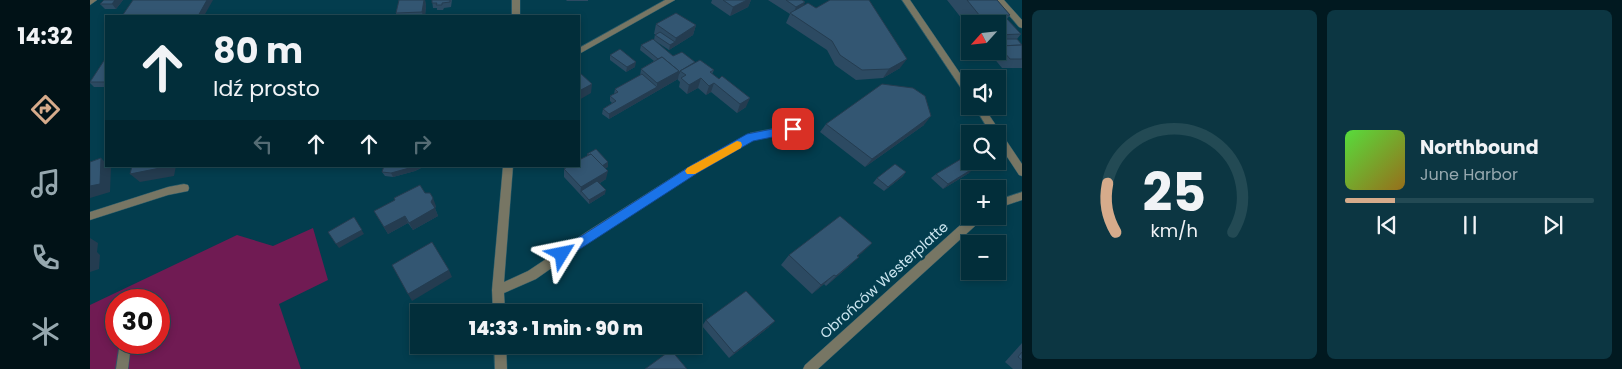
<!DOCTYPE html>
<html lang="pl">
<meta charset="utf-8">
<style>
body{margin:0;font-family:Poppins,sans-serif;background:#0c3642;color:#f1f3f6;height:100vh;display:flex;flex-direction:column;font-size:19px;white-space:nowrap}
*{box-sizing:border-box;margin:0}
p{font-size:16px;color:#96a8af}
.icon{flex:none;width:28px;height:28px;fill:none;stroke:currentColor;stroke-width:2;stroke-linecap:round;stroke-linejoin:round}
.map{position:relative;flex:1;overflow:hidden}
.drawer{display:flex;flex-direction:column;gap:10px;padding:10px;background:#011920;width:600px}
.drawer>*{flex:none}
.banner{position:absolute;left:15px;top:15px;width:475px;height:152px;border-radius:0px;box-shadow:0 2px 8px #0003,0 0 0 1px #234a54;background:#022e3a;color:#f1f3f6;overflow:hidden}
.needle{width:32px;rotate:243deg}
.controls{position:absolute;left:871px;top:15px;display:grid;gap:10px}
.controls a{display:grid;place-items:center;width:45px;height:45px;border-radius:0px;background:#022e3a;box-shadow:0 2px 8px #0003,0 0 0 1px #234a54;font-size:25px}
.speed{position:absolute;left:15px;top:289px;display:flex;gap:10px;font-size:25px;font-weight:700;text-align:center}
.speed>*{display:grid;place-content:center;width:65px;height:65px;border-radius:50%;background:#022e3a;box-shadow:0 2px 8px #0003,0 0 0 1px #234a54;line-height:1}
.speed .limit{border:8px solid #d22;background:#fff;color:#111}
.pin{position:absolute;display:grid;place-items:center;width:42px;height:42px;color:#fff;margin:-21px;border-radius:10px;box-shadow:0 2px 8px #0006}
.me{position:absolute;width:55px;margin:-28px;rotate:55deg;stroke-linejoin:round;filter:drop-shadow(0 0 4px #0008)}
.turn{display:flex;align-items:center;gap:18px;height:105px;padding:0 25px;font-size:22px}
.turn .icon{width:65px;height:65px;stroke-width:2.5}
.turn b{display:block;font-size:35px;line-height:42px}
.lanes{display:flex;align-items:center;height:48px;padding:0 25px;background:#0003;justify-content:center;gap:25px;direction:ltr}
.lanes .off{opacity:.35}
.drawer .tile{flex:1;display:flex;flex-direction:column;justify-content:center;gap:8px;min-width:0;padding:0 18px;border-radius:8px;background:#0c3642}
.drawer .dial{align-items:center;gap:0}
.dial svg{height:130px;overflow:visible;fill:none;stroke:#234a54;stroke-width:7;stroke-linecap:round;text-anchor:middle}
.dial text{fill:#f1f3f6;stroke:none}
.song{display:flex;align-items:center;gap:15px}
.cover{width:60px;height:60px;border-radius:8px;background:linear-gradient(135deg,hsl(110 70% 55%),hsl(40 70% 35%))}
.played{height:5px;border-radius:2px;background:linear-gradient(90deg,#d6ab8b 20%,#234a54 20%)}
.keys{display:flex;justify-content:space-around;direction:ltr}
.drawer .tiles{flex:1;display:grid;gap:10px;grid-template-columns:repeat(2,1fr)}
.trip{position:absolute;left:320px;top:304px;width:292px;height:50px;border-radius:0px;background:#022e3a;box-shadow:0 2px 8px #0003,0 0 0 1px #234a54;font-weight:800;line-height:50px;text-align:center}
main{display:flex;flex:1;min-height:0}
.dock{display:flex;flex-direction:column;width:90px;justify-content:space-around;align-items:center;background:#011217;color:#96a8af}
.dock .icon{width:35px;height:35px}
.dock .on{color:#d6ab8b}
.dock b{font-size:22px;color:#f1f3f6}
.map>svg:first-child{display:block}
</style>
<main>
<nav class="dock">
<b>14:32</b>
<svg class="icon on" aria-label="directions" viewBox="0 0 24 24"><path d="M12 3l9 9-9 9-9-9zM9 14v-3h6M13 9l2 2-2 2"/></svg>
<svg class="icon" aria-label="music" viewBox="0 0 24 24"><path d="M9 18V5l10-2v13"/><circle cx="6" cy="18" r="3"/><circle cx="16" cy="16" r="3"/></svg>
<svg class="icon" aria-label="phone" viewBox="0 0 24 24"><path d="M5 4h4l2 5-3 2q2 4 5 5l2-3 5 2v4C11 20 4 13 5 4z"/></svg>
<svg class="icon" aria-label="climate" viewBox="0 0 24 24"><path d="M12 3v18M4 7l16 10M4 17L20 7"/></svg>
</nav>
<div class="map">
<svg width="932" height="369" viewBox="0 0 932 369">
<rect width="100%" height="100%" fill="#033d4e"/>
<path fill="#701b53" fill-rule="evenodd" d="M 223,228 L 238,280 L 189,304 L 211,369 L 0,369 L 0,305 L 147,235 L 183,246 ZM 26,300 L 69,300 L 69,342 L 26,342 Z"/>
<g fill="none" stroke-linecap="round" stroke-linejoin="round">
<defs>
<g id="service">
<polygon points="906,0 914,0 932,20 932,28 929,27"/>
<polygon points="703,125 706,127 708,129 706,131 661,141 656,137 661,133"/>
<polygon points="30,342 40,342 41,345 38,369 26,369"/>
</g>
<g id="minor">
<polygon points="0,0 7,0 0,5"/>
<rect x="422" y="0" width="8" height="16"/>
<polygon points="575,0 585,0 489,54 489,48"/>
<polygon points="661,133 666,137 664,140 608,171 506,237 446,279 414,293 415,312 403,312 402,290 413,166 423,166 414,282 438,271 498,231 602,165"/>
<polygon points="94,184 98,185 99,188 98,191 78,195 0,220 0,212 78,187"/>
<polygon points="932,192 932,200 908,208 908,200"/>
<polygon points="883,216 896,216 728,369 713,369 715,365 868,227"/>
<polygon points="404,345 416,345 417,369 405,369"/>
</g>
<g id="tertiary">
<polygon points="812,0 820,0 880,88 880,98 877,97"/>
<polygon points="884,106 893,106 932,164 932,176 929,175 908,143 908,134 901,134"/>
</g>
</defs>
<use href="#service" stroke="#275b6b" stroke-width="1"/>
<use href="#minor" stroke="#275b6b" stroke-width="1"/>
<use href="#tertiary" stroke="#275b6b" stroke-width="1"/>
<use href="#service" fill="#777664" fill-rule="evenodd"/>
<use href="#minor" fill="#777664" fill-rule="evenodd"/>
<use href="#tertiary" fill="#777664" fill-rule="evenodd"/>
</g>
<g fill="#2c4a62">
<polygon points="33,0 26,9 15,9 10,4"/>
<polygon points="309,0 335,0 336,6 335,16 306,16 306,13"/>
<polygon points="342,0 362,0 361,7 354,8 353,10 347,10 347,8 343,8"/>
<polygon points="476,0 498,0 498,1 477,1"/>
<polygon points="622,0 661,0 658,7 640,16 621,3"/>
<polygon points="678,0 712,0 713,6 810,68 793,78 766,80 745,65 737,50 696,23 700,14"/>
<polygon points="857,0 907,0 920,15 917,19 931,34 927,39 932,45 932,68 912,68 898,51 908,51 908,24 880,24 880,29"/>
<polygon points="566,24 606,25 603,35 579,50 564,40 565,34 564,34"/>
<polygon points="551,45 583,56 605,62 624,70 622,74 656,107 647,113 621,92 616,95 608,88 597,94 589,87 590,82 588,80 588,79 519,119 512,114 513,109 522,103 520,101 520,96 524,94 525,89 550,76 551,69 564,61 550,50"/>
<polygon points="520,55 545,67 536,72 520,60"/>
<polygon points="16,59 16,87 4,87 0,83 0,82"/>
<polygon points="736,124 834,125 775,167 730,132"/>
<polygon points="497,154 518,167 515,168 516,179 510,183 515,194 499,204 474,177 474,169 497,156"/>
<polygon points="294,166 335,166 325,171 303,177 295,176 292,172"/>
<polygon points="816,172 812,177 794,191 783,183 787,178"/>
<polygon points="879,173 853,189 841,178 846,174"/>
<polygon points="346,206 345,208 348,216 323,230 318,223 298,234 284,211"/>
<polygon points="782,243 767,256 758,267 736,286 734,284 722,294 691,265 699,255"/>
<polygon points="616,320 679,327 639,358 612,326"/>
<polygon points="932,343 932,369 923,369 915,362"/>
</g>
<g fill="#243c50">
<polygon points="25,0 33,0 26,9 22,4"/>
<polygon points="117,0 123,0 114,16 108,16"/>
<polygon points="334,0 335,0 336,6 335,16 333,16 332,12"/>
<polygon points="657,0 661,0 658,7 640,16 643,7"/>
<polygon points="715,2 711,11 702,16 706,7"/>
<polygon points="606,25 603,35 579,50 580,45 585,42 586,38"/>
<polygon points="817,59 810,68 793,78 799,69"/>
<polygon points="546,62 545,67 536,72 537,67"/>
<polygon points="589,71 589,74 588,79 519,119 519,114 567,87 567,83"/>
<polygon points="611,78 608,88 597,94 599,85"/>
<polygon points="624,83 621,92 616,95 619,86"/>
<polygon points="502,84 501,93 489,100 489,91"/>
<polygon points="660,98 656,107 647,113 650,104"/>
<polygon points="841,116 834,125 775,167 782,159"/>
<polygon points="11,158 16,163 16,166 21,167 20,192 0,198 0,186"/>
<polygon points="518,162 518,167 509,172 510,167"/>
<polygon points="76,166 86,166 84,176 50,182 40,174"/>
<polygon points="323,166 335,166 325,171 303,177 301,173"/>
<polygon points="884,168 879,173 853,189 858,184"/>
<polygon points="518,171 516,179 493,193 491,191 490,195 491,187"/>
<polygon points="816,172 812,177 794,191 798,187"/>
<polygon points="516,190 515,194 499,204 499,200"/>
<polygon points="343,198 346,206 345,209 345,208 348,216 323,230 319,223 341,202"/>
<polygon points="315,216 318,223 298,234 294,227"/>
<polygon points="264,217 274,234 249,248 246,244"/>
<polygon points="0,238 8,243 7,252 10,255 9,269 0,272"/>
<polygon points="782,243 772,253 756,265 767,256"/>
<polygon points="769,257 758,267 736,286 746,276"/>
<polygon points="359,270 362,277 322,301 318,294"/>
<polygon points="744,275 734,284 722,294 731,285"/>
<polygon points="685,321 679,327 639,358 644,353"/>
</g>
<g fill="#335672" stroke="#243c50">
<polygon points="14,0 25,0 22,4 10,4"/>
<polygon points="43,0 117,0 108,16 32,16"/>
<polygon points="309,0 334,0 332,12 306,13"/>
<polygon points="342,0 360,0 360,2 352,3 352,5 346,5 347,3 342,3"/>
<polygon points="633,0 657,0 643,7"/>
<polygon points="696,0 712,0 715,2 706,7"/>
<polygon points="740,0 779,0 817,59 799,69 772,70 750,55 742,41 700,13 718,3 726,8"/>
<polygon points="877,0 907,0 920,15 890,16"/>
<polygon points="586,13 606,25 586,38 566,24"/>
<polygon points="917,19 931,34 908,35 908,24 891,24 888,20"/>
<polygon points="570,32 585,42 580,45 565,35"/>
<polygon points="563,39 583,56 592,52 605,62 590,71 589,74 588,75 589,71 572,57 568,59 551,45"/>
<polygon points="908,39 927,39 932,45 909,46 908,48"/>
<polygon points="932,45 932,59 920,59 909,46"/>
<polygon points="530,49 546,62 537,67 520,55"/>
<polygon points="572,57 589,71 567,83 551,69"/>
<polygon points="15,59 16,59 16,82 0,82"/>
<polygon points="610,60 624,70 620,72 629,79 632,76 660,98 650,104 624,83 619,86 611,78 599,85 591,78 596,75 590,71"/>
<polygon points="489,72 502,84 489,91"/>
<polygon points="552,74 567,87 519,114 513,109 526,101 520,96 528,92 525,89"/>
<polygon points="792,84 823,88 835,96 841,116 782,159 736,124"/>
<polygon points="506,149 518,162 512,166 501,154 498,155 497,154"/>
<polygon points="501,154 518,171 491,187 474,169 479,166 489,166 489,160"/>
<polygon points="11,158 10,184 0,186 0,162"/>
<polygon points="871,159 884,168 858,184 846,174"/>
<polygon points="805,164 816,172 798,187 787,178"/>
<polygon points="42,166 76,166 75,167 40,174"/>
<polygon points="294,166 323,166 323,167 301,173 292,172"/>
<polygon points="507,181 516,190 499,200 491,191"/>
<polygon points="330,185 335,193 340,193 343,198 341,202 345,208 319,223 315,216 294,227 284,211 305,200 304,198"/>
<polygon points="750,216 782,243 767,256 769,257 746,276 744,275 731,285 699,255"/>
<polygon points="264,217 272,230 246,244 238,232"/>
<polygon points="342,242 359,270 318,294 302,265"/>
<polygon points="656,291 685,321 644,353 616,320"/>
<polygon points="581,350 597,369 555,369"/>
<polygon points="932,352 932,360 928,357"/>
</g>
<polygon fill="#1a73e8" stroke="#114b97" points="703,125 708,129 707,132 663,141 609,172 476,258 472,260 468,258 466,254 468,251 602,165 657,134"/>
<polygon fill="#f59e0b" points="647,141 651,142 652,145 651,148 605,174 597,174 595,171 597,168"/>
<g text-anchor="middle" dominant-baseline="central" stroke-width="5" stroke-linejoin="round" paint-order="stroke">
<g font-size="14" fill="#cce6f0" stroke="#033d4e">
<text transform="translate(794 280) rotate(-42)">Obrońców Westerplatte</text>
</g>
</g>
</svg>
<div class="controls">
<a><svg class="needle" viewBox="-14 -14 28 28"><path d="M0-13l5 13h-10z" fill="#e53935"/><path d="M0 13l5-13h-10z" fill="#96a8af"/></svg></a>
<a><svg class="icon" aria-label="sound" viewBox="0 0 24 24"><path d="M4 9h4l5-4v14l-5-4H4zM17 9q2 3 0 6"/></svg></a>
<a><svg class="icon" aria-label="search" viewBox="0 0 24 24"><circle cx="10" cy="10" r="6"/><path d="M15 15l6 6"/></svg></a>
<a>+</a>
<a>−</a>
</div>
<div class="speed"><div class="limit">30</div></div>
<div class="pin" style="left:703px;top:129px;background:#d93025"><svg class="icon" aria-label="arrive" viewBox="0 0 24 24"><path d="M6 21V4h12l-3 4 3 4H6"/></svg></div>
<svg class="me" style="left:472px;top:254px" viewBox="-20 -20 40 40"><path d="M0-17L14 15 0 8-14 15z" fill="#1a73e8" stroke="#fff" stroke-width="4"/></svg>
<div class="trip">14:33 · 1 min · 90 m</div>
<div class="banner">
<div class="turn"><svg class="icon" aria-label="ahead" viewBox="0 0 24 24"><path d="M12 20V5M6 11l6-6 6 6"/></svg><div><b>80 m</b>Idź prosto</div></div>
<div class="lanes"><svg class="icon off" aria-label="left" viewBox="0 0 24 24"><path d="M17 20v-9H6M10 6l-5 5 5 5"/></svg><svg class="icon" aria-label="ahead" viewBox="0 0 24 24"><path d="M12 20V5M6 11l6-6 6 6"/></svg><svg class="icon" aria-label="ahead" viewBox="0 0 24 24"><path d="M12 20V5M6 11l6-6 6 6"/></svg><svg class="icon off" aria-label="right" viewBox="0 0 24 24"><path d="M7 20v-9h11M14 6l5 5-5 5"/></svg></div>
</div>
</div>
<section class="drawer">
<div class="tiles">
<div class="tile dial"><svg viewBox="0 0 100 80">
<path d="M14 69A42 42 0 1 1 86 69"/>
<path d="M14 69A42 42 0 0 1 9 39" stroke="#d6ab8b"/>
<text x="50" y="56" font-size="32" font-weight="700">25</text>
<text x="50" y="72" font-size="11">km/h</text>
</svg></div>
<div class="tile">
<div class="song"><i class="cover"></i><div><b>Northbound</b><p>June Harbor</p></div></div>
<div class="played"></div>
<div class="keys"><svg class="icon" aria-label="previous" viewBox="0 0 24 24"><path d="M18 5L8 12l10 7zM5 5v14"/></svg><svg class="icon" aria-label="pause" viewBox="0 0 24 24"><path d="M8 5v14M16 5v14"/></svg><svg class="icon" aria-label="next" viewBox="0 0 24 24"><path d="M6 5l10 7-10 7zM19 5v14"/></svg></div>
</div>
</div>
</section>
</main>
